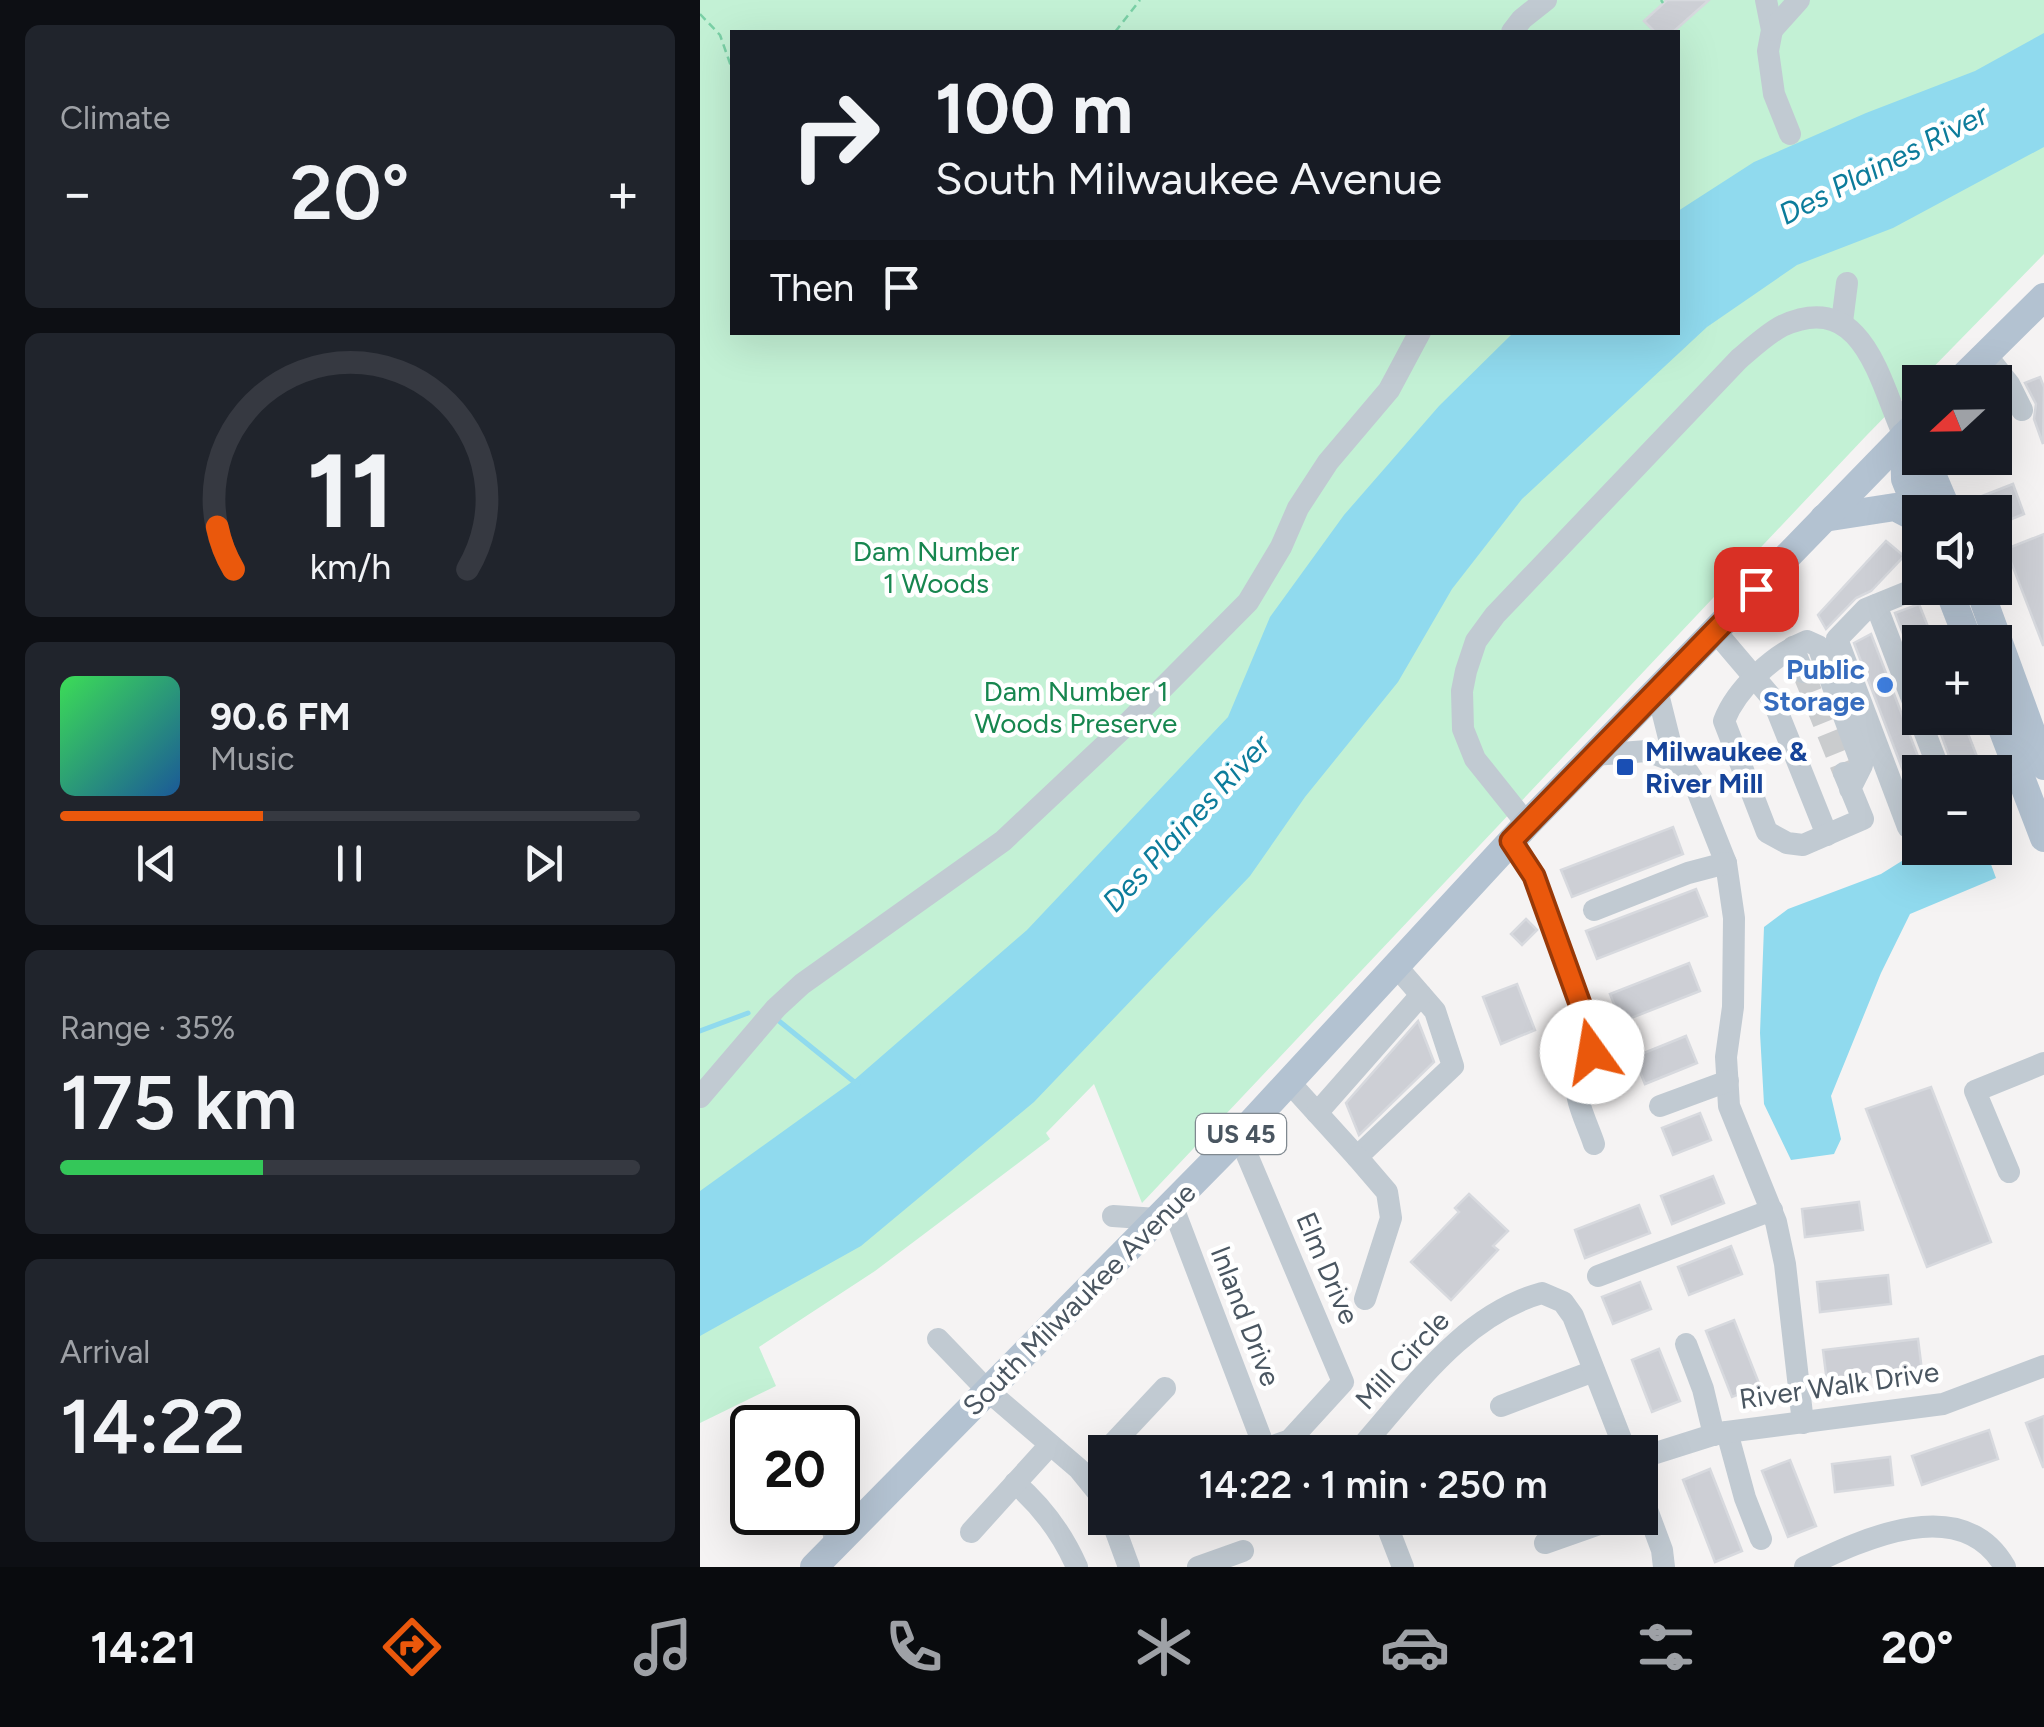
<!DOCTYPE html>
<meta charset="utf-8">
<style>
body{margin:0;font-family:Figtree,sans-serif;background:#20242c;color:#f1f3f6;height:100vh;display:flex;flex-direction:column;font-size:38px;white-space:nowrap}
*{box-sizing:border-box;margin:0}
p{font-size:32px;color:#9ea1a6}
.icon{flex:none;width:55px;height:55px;fill:none;stroke:currentColor;stroke-width:2;stroke-linecap:round;stroke-linejoin:round}
.map{position:relative;flex:1;overflow:hidden}
.sheet{display:flex;flex-direction:column;gap:25px;padding:25px;background:#0d0f14;width:700px}
.sheet>*{flex:none}
.guide{position:absolute;left:30px;top:30px;width:950px;height:305px;border-radius:0px;box-shadow:0 10px 40px #0002;background:#171b24;color:#f1f3f6;overflow:hidden}
.needle{width:65px;rotate:248deg}
.tools{position:absolute;left:1202px;top:365px;display:grid;gap:20px}
.tools a{display:grid;place-items:center;width:110px;height:110px;border-radius:0px;background:#171b24;box-shadow:0 10px 40px #0002;font-size:50px}
.speed{position:absolute;left:30px;top:1405px;display:flex;gap:20px;font-size:50px;font-weight:700;text-align:center}
.speed>*{display:grid;place-content:center;width:130px;height:130px;border-radius:50%;background:#171b24;box-shadow:0 10px 40px #0002;line-height:1}
.speed .limit{border:5px solid #111;border-radius:15px;background:#fff;color:#111}
.pin{position:absolute;display:grid;place-items:center;width:85px;height:85px;color:#fff;margin:-42px;border-radius:20px;box-shadow:0 5px 15px #0006}
.me{position:absolute;width:110px;margin:-55px;rotate:347deg;stroke-linejoin:round;filter:drop-shadow(0 0 8px #0008)}
.turn{display:flex;align-items:center;gap:35px;height:210px;padding:0 40px;font-size:45px}
.turn .icon{width:130px;height:130px;stroke-width:2.5}
.turn b{display:block;font-size:70px;line-height:85px}
.then{display:flex;align-items:center;height:95px;padding:0 40px;background:#0003;gap:20px;font-size:38px}
.big{font-size:75px;font-weight:600;line-height:1.1}
.sheet .widget{flex:1;display:flex;flex-direction:column;justify-content:center;gap:15px;min-width:0;padding:0 35px;border-radius:15px;background:#20242c}
.sheet .dial{align-items:center;gap:0}
.dial svg{height:260px;overflow:visible;fill:none;stroke:#363941;stroke-width:7;stroke-linecap:round;text-anchor:middle}
.dial text{fill:#f1f3f6;stroke:none}
.song{display:flex;align-items:center;gap:30px}
.cover{width:120px;height:120px;border-radius:15px;background:linear-gradient(135deg,hsl(130 70% 55%),hsl(210 70% 35%))}
.played{height:10px;border-radius:5px;background:linear-gradient(90deg,#ea580c 35%,#363941 35%)}
.keys{display:flex;justify-content:space-around;direction:ltr}
.heat{display:flex;justify-content:space-between;align-items:center;font-size:55px;direction:ltr}
.charge{height:15px;border-radius:8px;background:linear-gradient(90deg,#34c759 35%,#363941 0)}
.trip{position:absolute;left:388px;top:1435px;width:570px;height:100px;border-radius:0px;background:#171b24;box-shadow:0 10px 40px #0002;font-weight:600;line-height:100px;text-align:center}
.tab-bar{display:flex;height:160px;justify-content:space-around;align-items:center;background:#090b0e;color:#9ea1a6}
.tab-bar .icon{width:70px;height:70px}
.tab-bar .selected{color:#ea580c}
.tab-bar b{font-size:45px;color:#f1f3f6}
main{display:flex;flex:1;min-height:0}
.map>svg:first-child{display:block}
</style>
<main>
<section class="sheet">
<div class="widget"><p>Climate</p>
<div class="heat"><a>−</a><b class="big">20°</b><a>+</a></div>
</div>
<div class="widget dial"><svg viewBox="0 0 100 80">
<path d="M14 69A42 42 0 1 1 86 69"/>
<path d="M14 69A42 42 0 0 1 9 56" stroke="#ea580c"/>
<text x="50" y="56" font-size="32" font-weight="700">11</text>
<text x="50" y="72" font-size="11">km/h</text>
</svg></div>
<div class="widget">
<div class="song"><i class="cover"></i><div><b>90.6 FM</b><p>Music</p></div></div>
<div class="played"></div>
<div class="keys"><svg class="icon" aria-label="previous" viewBox="0 0 24 24"><path d="M18 5L8 12l10 7zM5 5v14"/></svg><svg class="icon" aria-label="pause" viewBox="0 0 24 24"><path d="M8 5v14M16 5v14"/></svg><svg class="icon" aria-label="next" viewBox="0 0 24 24"><path d="M6 5l10 7-10 7zM19 5v14"/></svg></div>
</div>
<div class="widget"><p>Range · 35%</p><b class="big">175 km</b><div class="charge"></div></div>
<div class="widget"><p>Arrival</p><b class="big">14:22</b></div>
</section>
<div class="map">
<svg width="1344" height="1567" viewBox="0 0 1344 1567">
<rect width="100%" height="100%" fill="#f5f3f3"/>
<path fill="#c3f1d5" fill-rule="evenodd" d="M 0,0 L 1344,0 L 1344,254 L 1166,436 L 442,1203 L 394,1084 L 346,1133 L 350,1139 L 175,1271 L 59,1347 L 76,1386 L 0,1423 ZM 32,32 L 978,32 L 978,332 L 32,332 Z"/>
<g fill="#90daee">
<polygon points="1344,33 1344,147 1193,228 1097,265 1007,327 822,499 752,589 698,682 605,797 550,876 334,1102 161,1246 0,1336 0,1191 153,1081 327,930 528,717 570,617 644,515 739,406 813,333 978,332 978,211 1054,162 1166,113 1275,71"/>
<polygon points="1242,848 1285,848 1296,878 1210,914 1181,973 1131,1096 1141,1139 1134,1154 1091,1160 1064,1104 1060,1033 1064,927 1088,909 1181,874 1205,859"/>
</g>
<g fill="none" stroke-linecap="round" stroke-linejoin="round">
<g stroke="#90daee" stroke-width="5">
<polyline points="79,1021 158,1085"/>
<polyline points="0,1031 48,1013"/>
</g>
</g>
<g fill="#cdcfd5" stroke="#d7d9de" stroke-width="2.5">
<polygon points="967,0 1009,0 973,32 955,32 944,21"/>
<polygon points="1340,377 1344,387 1343,444 1334,419 1336,404 1325,383"/>
<polygon points="1313,484 1324,514 1295,526 1295,512 1267,512 1264,503"/>
<polygon points="1344,534 1344,645 1343,645 1306,549"/>
<polygon points="1186,541 1204,556 1171,591 1156,598 1126,629 1118,615"/>
<polygon points="1219,604 1234,642 1220,642 1220,678 1195,613"/>
<polygon points="1171,634 1224,772 1220,772 1220,806 1217,807 1154,643"/>
<polygon points="1235,718 1262,718 1283,772 1255,772"/>
<polygon points="973,827 983,854 872,897 861,870"/>
<polygon points="996,889 1007,916 897,959 886,931"/>
<polygon points="826,919 837,930 822,945 811,934"/>
<polygon points="989,963 1000,991 921,1022 910,994"/>
<polygon points="817,984 835,1030 801,1044 783,997"/>
<polygon points="718,1021 734,1062 659,1135 646,1103"/>
<polygon points="986,1036 997,1063 945,1084 934,1057"/>
<polygon points="1231,1087 1291,1242 1227,1267 1166,1109"/>
<polygon points="1000,1113 1011,1140 973,1155 962,1128"/>
<polygon points="1013,1176 1024,1203 972,1224 961,1196"/>
<polygon points="769,1194 808,1231 793,1246 798,1250 751,1300 711,1262 759,1212 755,1208"/>
<polygon points="1159,1202 1163,1230 1105,1237 1102,1209"/>
<polygon points="939,1205 950,1233 885,1258 875,1230"/>
<polygon points="1031,1246 1042,1274 989,1295 978,1267"/>
<polygon points="1188,1275 1191,1304 1120,1312 1117,1282"/>
<polygon points="940,1282 951,1309 913,1324 902,1297"/>
<polygon points="1034,1320 1060,1386 1032,1397 1006,1331"/>
<polygon points="1218,1339 1222,1371 1127,1382 1123,1350"/>
<polygon points="959,1349 980,1401 952,1412 932,1360"/>
<polygon points="1344,1416 1344,1467 1343,1467 1326,1423"/>
<polygon points="1289,1430 1298,1459 1222,1485 1212,1456"/>
<polygon points="1190,1457 1193,1485 1135,1492 1132,1464"/>
<polygon points="1090,1460 1116,1526 1088,1537 1062,1471"/>
<polygon points="1010,1469 1042,1551 1015,1562 983,1480"/>
</g>
<g fill="none" stroke-linecap="round" stroke-linejoin="round">
<polyline stroke="#caccce" stroke-width="22" stroke-dasharray="22 11" stroke-linecap="butt" points="1103,672 1144,773"/>
<g stroke="#7ad0a6" stroke-width="2.5" stroke-dasharray="8 5" stroke-linecap="butt">
<polyline points="961,0 963,3"/>
<polyline points="0,14 20,35 32,69"/>
<polyline points="415,32 440,0"/>
</g>
<g stroke="#c1cad2" stroke-width="22">
<polyline points="1066,0 1072,30 1068,51 1074,94 1090,134"/>
<polyline points="1072,30 1099,0"/>
<polyline points="812,32 822,19 846,0"/>
<polyline points="1142,322 1147,283"/>
<polyline points="1286,355 1309,384 1322,410"/>
<polyline points="1220,587 1166,609 1137,639 1208,827 1220,822"/>
<polyline points="1176,605 1240,772"/>
<polyline points="1015,631 1072,698 1127,835"/>
<polyline points="1093,647 1103,672"/>
<polyline points="957,690 971,746 993,780 1026,863 1034,918 1033,1007 1026,1057 1029,1106 1076,1222 1085,1264 1103,1423"/>
<polyline points="894,755 947,751 981,764"/>
<path d="M 1144,773 L 1163,819 L 1103,845 L 1087,843 L 1067,832 L 1024,721 C 1036,689 1074,654 1107,641 L 1118,646 L 1162,765 L 1150,789"/>
<path d="M 827,824 L 775,759 L 763,729 L 762,691 L 766,671 L 776,641 L 795,615 L 1039,359 C 1052,348 1067,334 1082,326 C 1163,289 1179,380 1204,436"/>
<path d="M 811,841 L 834,876 L 893,1040 C 891,1055 880,1064 877,1078 C 873,1098 888,1125 894,1144"/>
<polyline points="894,910 988,873 1026,863"/>
<polyline points="589,1082 657,1157 753,1066 735,1011 696,966"/>
<polyline points="0,1097 76,1008 102,984 303,841 421,730 548,602 581,547 598,508 628,462 689,390 720,332"/>
<polyline points="960,1106 1028,1081"/>
<polyline points="617,1113 721,995"/>
<polyline points="657,1157 687,1192 691,1218 665,1299"/>
<polyline points="1309,1172 1275,1091 1344,1063"/>
<polyline points="472,1205 565,1449 590,1440 643,1382 539,1136"/>
<polyline points="413,1216 457,1219"/>
<polyline points="898,1276 1072,1210"/>
<polyline points="238,1339 288,1391 379,1469 405,1501"/>
<polyline points="986,1344 1003,1389 1014,1435"/>
<polyline points="801,1406 894,1371"/>
<polyline points="1027,1432 1045,1498 1061,1539"/>
<polyline points="405,1452 465,1388"/>
<path d="M 661,1452 L 664,1444 C 715,1386 764,1315 842,1293 L 863,1302 L 873,1316 L 926,1452"/>
<polyline points="940,1458 1019,1433 1243,1404 1344,1366"/>
<path d="M 315,1483 C 343,1507 362,1533 377,1567"/>
<polyline points="940,1491 962,1550 964,1567"/>
<polyline points="129,1512 136,1545"/>
<polyline points="411,1518 429,1567"/>
<polyline points="684,1518 703,1567"/>
<polyline points="271,1532 350,1445"/>
<polyline points="845,1543 916,1518"/>
<polyline points="498,1567 543,1551"/>
<path d="M 1105,1567 C 1163,1539 1262,1492 1305,1567"/>
</g>
<g stroke="#b3c2d1" stroke-width="28">
<polyline points="1258,382 1344,297"/>
<polyline points="1204,436 1205,479 1220,516"/>
<polyline points="1225,458 1248,512"/>
<polyline points="1124,518 1195,507 1220,520"/>
<polyline points="1248,588 1269,642"/>
<polyline points="1279,588 1344,766"/>
<polyline points="1295,710 1344,838"/>
<polyline points="114,1567 539,1136 827,824 1220,420"/>
</g>
</g>
<g fill="none" stroke-linecap="round" stroke-linejoin="round">
<defs>
<polyline id="route" points="892,1052 893,1040 834,876 811,841 1056,589"/>
</defs>
<use href="#route" stroke="#983908" stroke-width="25"/>
<use href="#route" stroke="#ea580c" stroke-width="18"/>
</g>
<circle fill="#3f7fe0" stroke="#fff" stroke-width="4" cx="1185" cy="685" r="10"/>
<rect fill="#1a4fb4" stroke="#fff" stroke-width="4" x="915" y="757" width="20" height="20" rx="5"/>
<g text-anchor="middle" dominant-baseline="central" stroke-width="9" stroke-linejoin="round" paint-order="stroke">
<rect fill="#fff" stroke="#808990" stroke-width="2.5" x="496" y="1114" width="90" height="40" rx="8"/>
<g font-size="25" font-weight="bold" fill="#4a5661">
<text x="541" y="1134">US 45</text>
</g>
<g font-size="28" fill="#17864f" stroke="#fff">
<text x="236" y="551">Dam Number<tspan x="236" dy="32">1 Woods</tspan></text>
<text x="376" y="691">Dam Number 1<tspan x="376" dy="32">Woods Preserve</tspan></text>
</g>
<g font-size="28" font-weight="bold" fill="#366cbe" stroke="#fff" text-anchor="end">
<text x="1165" y="669">Public<tspan x="1165" dy="32">Storage</tspan></text>
</g>
<g font-size="28" font-weight="bold" fill="#164399" stroke="#fff" text-anchor="start">
<text x="945" y="751">Milwaukee &amp;<tspan x="945" dy="32">River Mill</tspan></text>
</g>
<g font-size="28" fill="#4a5661" stroke="#fff">
<text transform="translate(628 1268) rotate(67)">Elm Drive</text>
<text transform="translate(379 1299) rotate(-45)">South Milwaukee Avenue</text>
<text transform="translate(546 1316) rotate(69)">Inland Drive</text>
<text transform="translate(702 1360) rotate(-47)">Mill Circle</text>
<text transform="translate(1139 1385) rotate(-8)">River Walk Drive</text>
</g>
<g font-size="30" font-style="italic" fill="#0c7c9b" stroke="#fff">
<text transform="translate(1183 164) rotate(-27)">Des Plaines River</text>
<text transform="translate(486 823) rotate(-47)">Des Plaines River</text>
</g>
</g>
</svg>
<div class="tools">
<a><svg class="needle" viewBox="-14 -14 28 28"><path d="M0-13l5 13h-10z" fill="#e53935"/><path d="M0 13l5-13h-10z" fill="#9ea1a6"/></svg></a>
<a><svg class="icon" aria-label="sound" viewBox="0 0 24 24"><path d="M4 9h4l5-4v14l-5-4H4zM17 9q2 3 0 6"/></svg></a>
<a>+</a>
<a>−</a>
</div>
<div class="speed"><div class="limit">20</div></div>
<div class="pin" style="left:1056px;top:589px;background:#d93025"><svg class="icon" aria-label="arrive" viewBox="0 0 24 24"><path d="M6 21V4h12l-3 4 3 4H6"/></svg></div>
<svg class="me" style="left:892px;top:1052px" viewBox="-20 -20 40 40"><circle r="19" fill="#fff"/><path d="M0-13L10 11 0 6-10 11z" fill="#ea580c"/></svg>
<div class="trip">14:22 · 1 min · 250 m</div>
<div class="guide">
<div class="turn"><svg class="icon" aria-label="right" viewBox="0 0 24 24"><path d="M7 20v-9h11M14 6l5 5-5 5"/></svg><div><b>100 m</b>South Milwaukee Avenue</div></div>
<div class="then">Then<svg class="icon" aria-label="arrive" viewBox="0 0 24 24"><path d="M6 21V4h12l-3 4 3 4H6"/></svg></div>
</div>
</div>
</main>
<nav class="tab-bar">
<b>14:21</b>
<svg class="icon selected" aria-label="directions" viewBox="0 0 24 24"><path d="M12 3l9 9-9 9-9-9zM9 14v-3h6M13 9l2 2-2 2"/></svg>
<svg class="icon" aria-label="music" viewBox="0 0 24 24"><path d="M9 18V5l10-2v13"/><circle cx="6" cy="18" r="3"/><circle cx="16" cy="16" r="3"/></svg>
<svg class="icon" aria-label="phone" viewBox="0 0 24 24"><path d="M5 4h4l2 5-3 2q2 4 5 5l2-3 5 2v4C11 20 4 13 5 4z"/></svg>
<svg class="icon" aria-label="climate" viewBox="0 0 24 24"><path d="M12 3v18M4 7l16 10M4 17L20 7"/></svg>
<svg class="icon" aria-label="car" viewBox="0 0 24 24"><path d="M5 17H2v-5l4-1 3-4h7l3 4 3 1v5h-3M9 17h6M6 11h13"/><circle cx="7" cy="17" r="2"/><circle cx="17" cy="17" r="2"/></svg>
<svg class="icon" aria-label="filters" viewBox="0 0 24 24"><path d="M4 7h16M4 17h16"/><circle cx="9" cy="7" r="2"/><circle cx="15" cy="17" r="2"/></svg>
<b>20°</b>
</nav>
